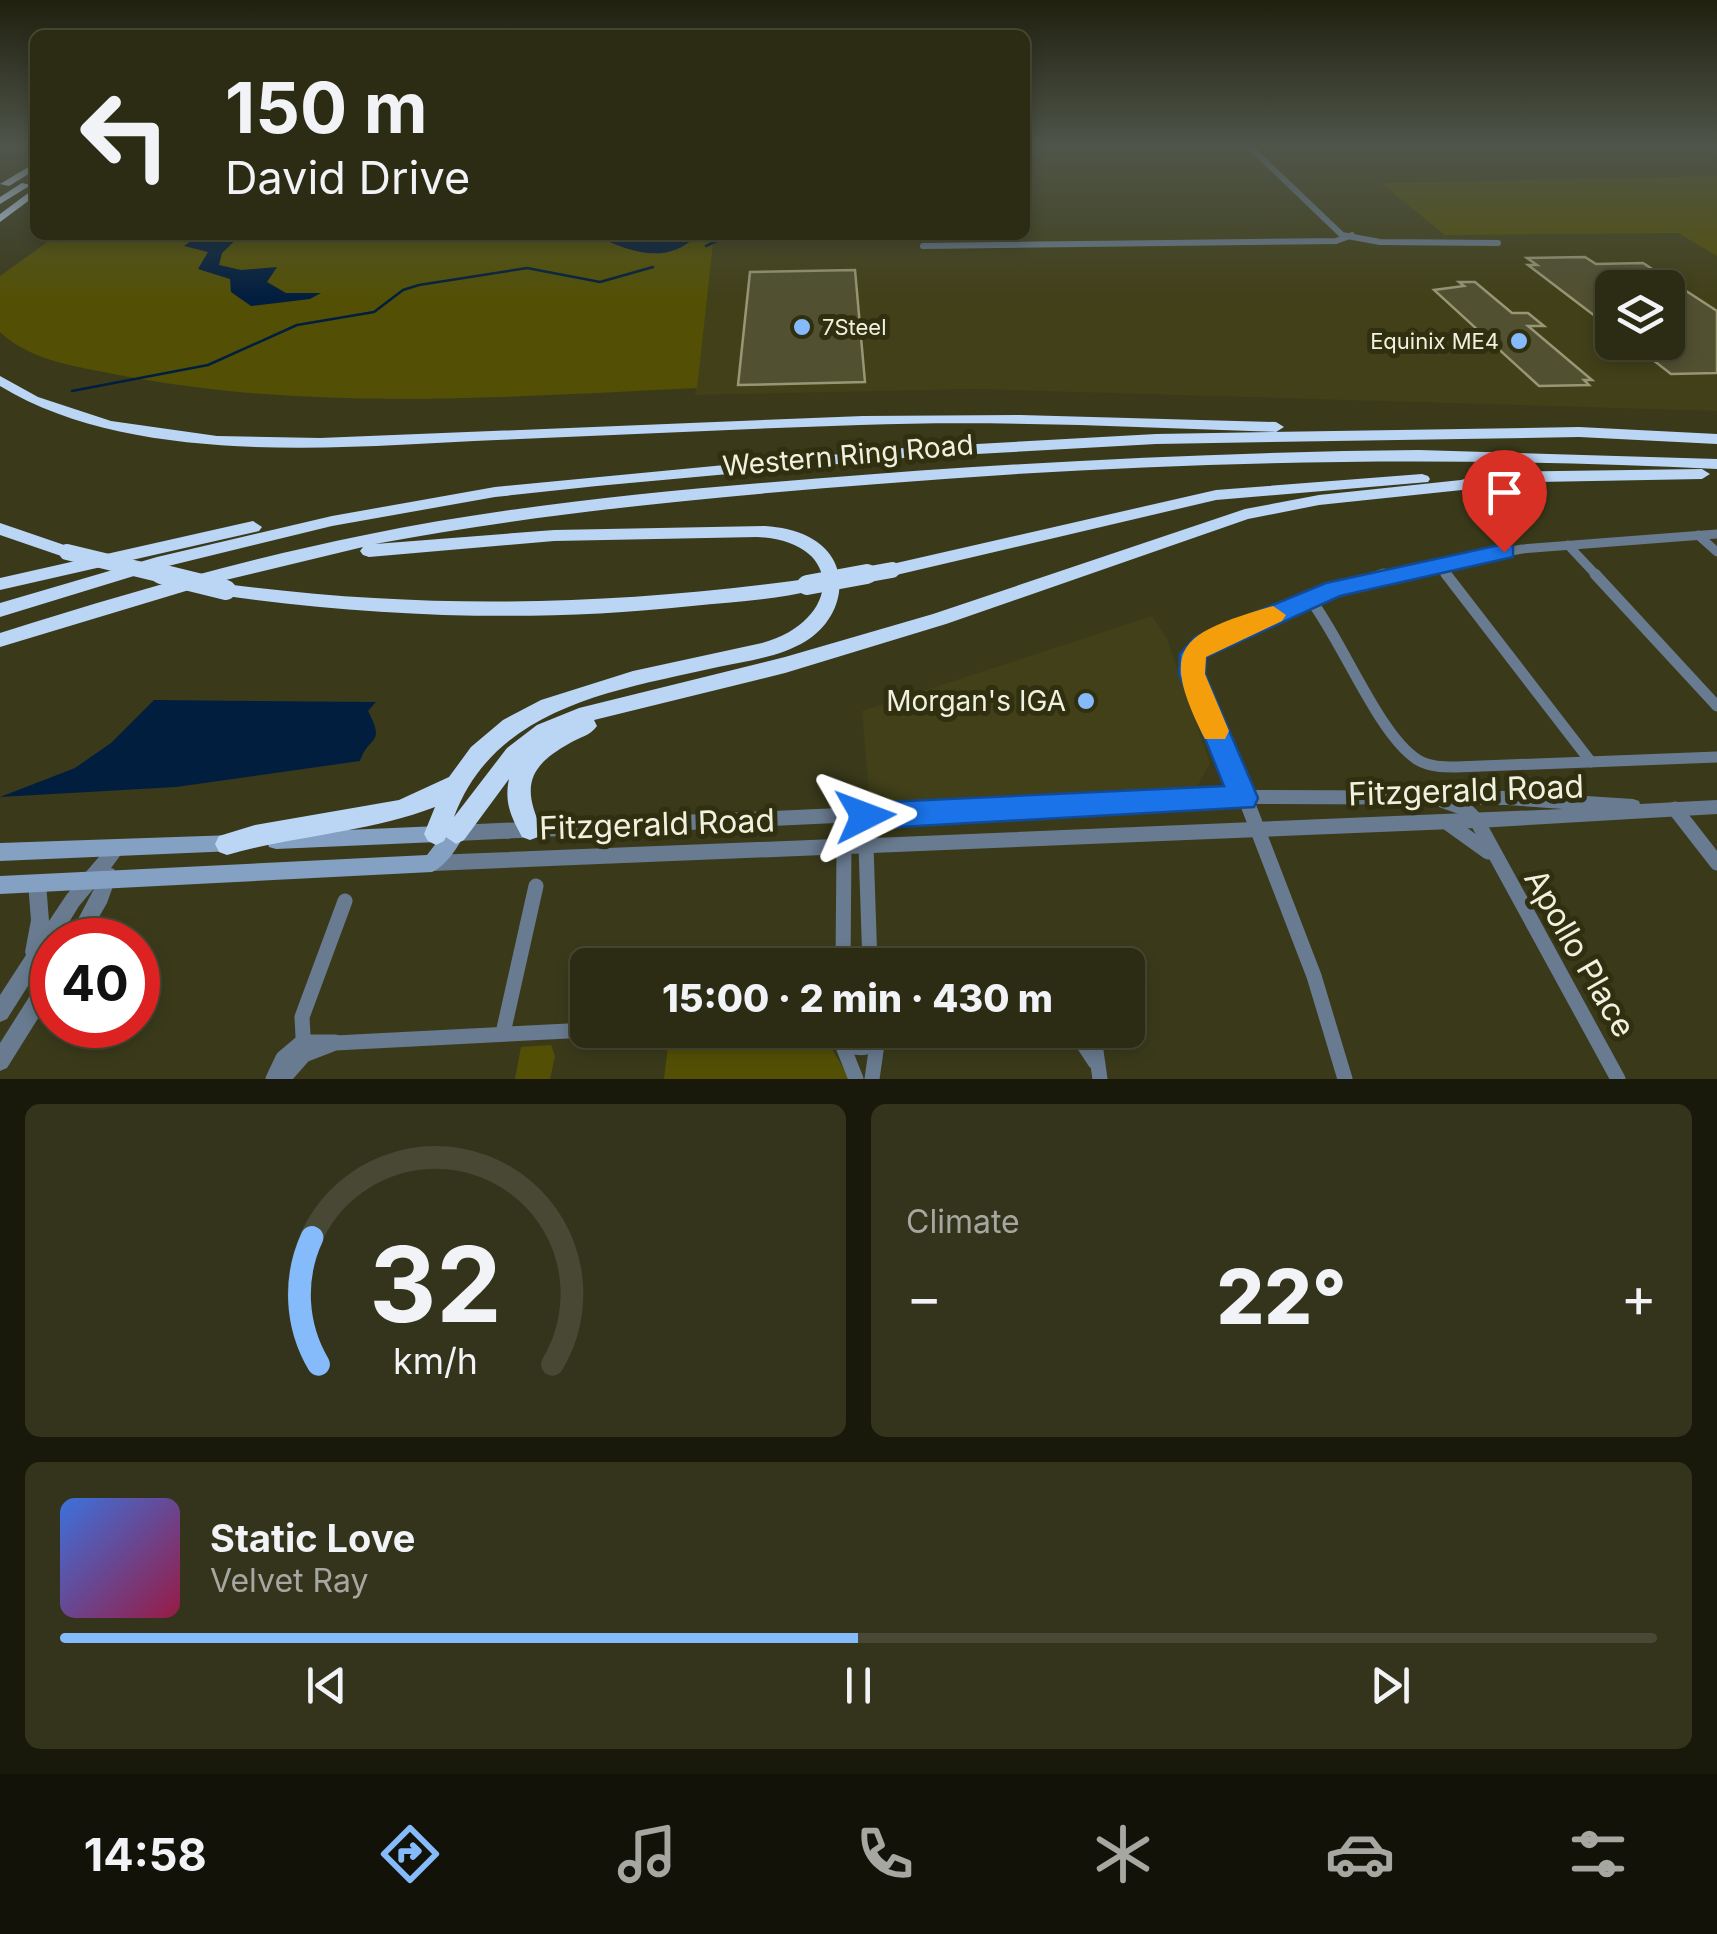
<!DOCTYPE html>
<meta charset="utf-8">
<style>
body{margin:0;font-family:Inter,sans-serif;background:#34341d;color:#f1f3f6;height:100vh;display:flex;flex-direction:column;font-size:38px;white-space:nowrap}
*{box-sizing:border-box;margin:0}
p{font-size:32px;color:#a6a7a0}
.icon{flex:none;width:55px;height:55px;fill:none;stroke:currentColor;stroke-width:2;stroke-linecap:round;stroke-linejoin:round}
.map{position:relative;height:1079px;overflow:hidden}
.drawer{display:flex;flex-direction:column;gap:25px;padding:25px;background:#18180b;flex:1}
.drawer>*{flex:none}
.top-card{position:absolute;left:30px;top:30px;width:1000px;height:210px;border-radius:15px;box-shadow:0 5px 15px #0003,0 0 0 2px #484834;background:#2c2c14;color:#f1f3f6;overflow:hidden}
.controls{position:absolute;left:1595px;top:270px;display:grid;gap:20px}
.controls a{display:grid;place-items:center;width:90px;height:90px;border-radius:15px;background:#2c2c14;box-shadow:0 5px 15px #0003,0 0 0 2px #484834;font-size:50px}
.speed{position:absolute;left:30px;top:918px;display:flex;gap:20px;font-size:50px;font-weight:700;text-align:center}
.speed>*{display:grid;place-content:center;width:130px;height:130px;border-radius:50%;background:#2c2c14;box-shadow:0 5px 15px #0003,0 0 0 2px #484834;line-height:1}
.speed .limit{border:15px solid #d22;background:#fff;color:#111}
.pin{position:absolute;display:grid;place-items:center;width:85px;height:85px;color:#fff;margin:-102px -42px;border-radius:50% 50% 50% 0;rotate:-45deg;box-shadow:0 0 10px #0007}
.pin .icon{rotate:45deg}
.me{position:absolute;width:110px;margin:-55px;rotate:87deg;stroke-linejoin:round;filter:drop-shadow(0 0 8px #0008)}
.turn{display:flex;align-items:center;gap:35px;height:210px;padding:0 30px;font-size:45px}
.turn .icon{width:130px;height:130px;stroke-width:2.5}
.turn b{display:block;font-size:70px;line-height:85px}
.big{font-size:75px;font-weight:800;line-height:1.1}
.drawer .card{flex:1;display:flex;flex-direction:column;justify-content:center;gap:15px;min-width:0;padding:0 35px;border-radius:15px;background:#34341d}
.drawer .dial{align-items:center;gap:0}
.dial svg{height:260px;overflow:visible;fill:none;stroke:#484834;stroke-width:7;stroke-linecap:round;text-anchor:middle}
.dial text{fill:#f1f3f6;stroke:none}
.song{display:flex;align-items:center;gap:30px}
.cover{width:120px;height:120px;border-radius:15px;background:linear-gradient(135deg,hsl(220 70% 55%),hsl(340 70% 35%))}
.played{height:10px;border-radius:5px;background:linear-gradient(90deg,#86bbfb 50%,#484834 50%)}
.keys{display:flex;justify-content:space-around;direction:ltr}
.heat{display:flex;justify-content:space-between;align-items:center;font-size:55px;direction:ltr}
.drawer .tiles{flex:1;display:grid;gap:25px;grid-template-columns:1fr 1fr}
.card:last-child{grid-column:span 2}
.trip{position:absolute;left:570px;top:948px;width:575px;height:100px;border-radius:15px;background:#2c2c14;box-shadow:0 5px 15px #0003,0 0 0 2px #484834;font-weight:800;line-height:100px;text-align:center}
.tabs{display:flex;height:160px;justify-content:space-around;align-items:center;background:#121208;color:#a6a7a0}
.tabs .icon{width:70px;height:70px}
.tabs .on{color:#86bbfb}
.tabs b{font-size:45px;color:#f1f3f6}
.map>svg:first-child{display:block}
</style>
<div class="map">
<svg width="1717" height="1079" viewBox="0 0 1717 1079">
<rect width="100%" height="100%" fill="#3a3a1b"/>
<g fill="#414019" fill-rule="evenodd">
<path d="M 1025,146 L 1717,146 L 1717,411 L 977,389 L 695,395 L 714,235 L 1025,235 ZM 1612,288 L 1668,288 L 1668,342 L 1612,342 Z"/>
<polygon points="1152,616 1167,639 1210,763 1197,787 880,802 869,791 862,711"/>
</g>
<g fill="#535006">
<polygon points="1717,176 1717,256 1678,233 1445,235 1381,183"/>
<path d="M 57,235 L 714,235 L 697,388 C 504,397 310,412 119,375 C 79,367 30,361 0,332 L 0,276 Z"/>
<polygon points="775,1035 830,1046 850,1079 664,1079 669,1038"/>
<polygon points="551,1045 555,1056 550,1079 515,1079 521,1047"/>
</g>
<g fill="#021e3f">
<polygon points="199,235 241,235 222,253 219,265 241,270 277,267 267,282 286,293 321,293 310,299 251,306 231,292 230,279 198,269 208,252 184,246"/>
<path d="M 595,235 L 697,235 C 668,266 628,252 595,235 Z"/>
<path d="M 154,700 L 376,702 L 368,711 C 386,745 369,735 360,761 L 176,787 L 0,797 L 75,768 L 111,743 Z"/>
</g>
<g fill="none" stroke-linecap="round" stroke-linejoin="round">
<g stroke="#021e3f" stroke-width="2.5">
<polyline points="1025,151 1037,146"/>
<polyline points="706,246 729,235"/>
<polyline points="72,391 208,365 297,325 374,312 403,290 419,285 527,268 600,282 653,267"/>
</g>
</g>
<g fill="#515031" stroke="#979775" stroke-width="2.5">
<polygon points="1585,257 1596,264 1643,263 1717,311 1717,373 1671,374 1630,342 1668,342 1668,288 1612,288 1612,329 1528,265 1537,265 1527,258"/>
<polygon points="855,270 865,382 738,385 750,272"/>
<polygon points="1459,282 1475,282 1512,313 1528,313 1544,326 1528,326 1592,380 1584,380 1589,385 1539,386 1434,290 1464,286"/>
</g>
<g fill="none" stroke-linecap="round" stroke-linejoin="round">
<g stroke="#697b90" stroke-width="6">
<polyline points="1249,146 1342,235 1380,242 1498,243"/>
<polyline points="923,246 1336,241 1352,235"/>
</g>
<g stroke="#697b90" stroke-width="9">
<polyline points="1698,535 1717,552"/>
<polyline points="1568,545 1598,577"/>
<polyline points="1438,564 1448,577"/>
<polyline points="1374,577 1522,549 1717,534"/>
</g>
<g stroke="#697b90" stroke-width="11">
<polyline points="1446,574 1591,762"/>
<polyline points="1595,574 1717,706"/>
<path d="M 1310,599 C 1342,640 1379,736 1418,760 C 1430,767 1443,767 1456,767 L 1717,757"/>
<polyline points="1246,800 1192,674 1193,653 1299,603 1384,574"/>
</g>
<g stroke="#697b90" stroke-width="15">
<polyline points="1245,797 1314,976 1345,1079"/>
<polyline points="1444,801 1464,808 1477,821 1618,1079"/>
<polyline points="1675,809 1717,863"/>
<polyline points="1449,824 1488,852"/>
<polyline points="866,846 870,965"/>
<polyline points="843,965 844,846"/>
<polyline points="803,1030 837,1040"/>
<path d="M 832,1030 C 848,1053 871,1054 887,1030"/>
<polyline points="1074,1030 1095,1062"/>
<polyline points="1093,1030 1100,1079"/>
<polyline points="503,1033 536,886"/>
<polyline points="883,1039 904,1030"/>
<polyline points="842,1044 856,1079"/>
<polyline points="304,1055 302,1017 345,901"/>
<polyline points="273,1079 283,1058 302,1042 335,1042"/>
<polyline points="283,1079 304,1055 335,1043 588,1030"/>
<polyline points="872,1079 877,1044"/>
</g>
<g fill="#697b90" fill-rule="evenodd">
<path d="M 1243,790 L 1507,791 L 1633,799 L 1639,801 L 1640,804 L 1717,800 L 1717,814 L 1477,828 L 432,871 L 426,869 L 423,863 L 426,857 L 432,855 L 835,839 L 836,823 L 456,841 L 450,838 L 448,833 L 450,828 L 456,825 ZM 1243,804 L 1507,805 L 1563,809 L 874,838 L 874,821 ZM 852,822 L 857,822 L 857,838 L 853,838 Z"/>
<polygon points="116,841 122,844 125,849 111,868 114,869 117,875 107,903 86,940 67,940 95,887 79,906 58,940 52,940 52,948 7,1019 0,1022 0,995 26,955 25,952 31,920 28,883 31,877 37,875 43,877 46,883 49,921 67,894 110,844"/>
<polygon points="52,969 52,996 7,1068 0,1071 0,1043 45,972"/>
</g>
<g fill="#84a0c2" fill-rule="evenodd">
<path d="M 456,825 L 463,827 L 465,833 C 459,846 446,866 432,872 L 0,894 L 0,876 L 427,855 L 437,842 L 276,849 L 269,847 L 267,841 L 269,835 L 276,833 L 439,826 L 447,830 Z"/>
<polygon points="234,835 241,837 243,843 241,849 234,851 0,861 0,843"/>
</g>
<g fill="#bbd5f5" fill-rule="evenodd">
<polygon points="35,163 35,170 9,186 0,184"/>
<polygon points="22,183 31,185 0,204 0,197"/>
<polygon points="35,188 35,196 0,222 0,214"/>
<path d="M 0,376 L 38,397 L 111,421 L 217,436 L 320,438 L 863,416 L 1020,415 L 1276,422 L 1284,427 L 1276,432 C 1137,427 998,420 860,425 C 739,429 618,435 497,440 C 344,447 135,468 0,386 Z"/>
<polygon points="1579,427 1717,434 1717,444 1579,437 1156,444 904,458 597,486 495,497 332,526 160,568 0,617 0,603 157,557 332,516 495,487 904,448 1156,434"/>
<path d="M 1419,450 L 1717,459 L 1717,469 C 1437,455 1158,461 878,484 C 709,497 541,513 375,544 L 554,530 L 765,526 C 780,527 796,530 809,537 C 855,561 845,617 806,641 C 780,657 747,661 718,667 C 617,690 495,706 454,817 L 507,748 L 537,725 L 579,708 L 785,657 L 933,614 L 1245,509 L 1319,495 L 1461,480 L 1491,472 L 1702,469 L 1710,474 L 1702,479 L 1488,483 L 1462,490 L 1319,505 L 1248,519 L 946,624 L 785,673 L 594,720 L 597,726 C 590,736 580,737 570,743 C 527,767 522,787 542,830 L 538,837 L 530,840 L 522,837 C 511,817 504,802 509,779 L 464,840 L 456,844 L 446,837 L 444,841 L 436,845 L 428,841 L 424,834 L 435,807 C 367,833 296,835 227,855 L 219,852 L 215,844 L 219,836 L 255,825 L 399,800 L 449,777 L 471,747 L 503,720 L 541,700 L 633,671 L 762,643 C 842,621 846,541 757,537 L 554,541 L 369,557 L 363,555 L 360,551 L 363,547 L 209,584 L 0,647 L 0,633 C 120,595 241,560 365,535 C 516,504 670,490 823,478 C 1021,462 1220,452 1419,450 Z"/>
<polygon points="1422,474 1428,476 1430,479 1428,482 1216,500 892,576 883,570 892,564 1216,490"/>
<polygon points="253,521 262,527 259,531 0,590 0,578"/>
<polygon points="0,523 73,548 76,552 67,558 0,535"/>
<path d="M 807,579 L 816,585 L 814,590 C 775,600 732,602 692,606 C 536,623 381,617 226,596 L 219,595 L 217,590 L 219,585 L 226,584 C 425,610 608,606 807,579 Z"/>
</g>
<g stroke="#bbd5f5" stroke-width="16">
<polyline points="67,552 171,577"/>
<polyline points="853,577 892,570"/>
</g>
<g stroke="#bbd5f5" stroke-width="20">
<polyline points="161,574 226,590"/>
<polyline points="807,585 867,574"/>
</g>
</g>
<linearGradient id="sky" x2="0" y2="1"><stop stop-color="#20200f"/><stop offset="0.49" stop-color="#4f554a"/><stop offset="1" stop-color="#4f554a" stop-opacity="0"/></linearGradient>
<rect width="1717" height="297" fill="url(#sky)"/>
<polygon fill="#1a73e8" stroke="#114b97" stroke-width="2.5" points="1504,544 1513,546 1513,557 1340,596 1206,657 1205,674 1258,798 1254,807 865,829 854,825 850,816 854,807 865,803 1224,786 1179,674 1180,654 1195,637 1326,583"/>
<path fill="#f59e0b" d="M 1273,606 L 1286,615 L 1282,621 L 1206,657 L 1205,674 L 1229,731 L 1225,739 L 1205,739 C 1158,646 1179,634 1273,606 Z"/>
<g fill="#86bbfb" stroke="#302f10" stroke-width="4">
<circle cx="802" cy="327" r="10"/>
<circle cx="1519" cy="341" r="10"/>
<circle cx="1086" cy="701" r="10"/>
</g>
<g text-anchor="middle" dominant-baseline="central" stroke-width="10" stroke-linejoin="round" paint-order="stroke">
<g font-size="22" fill="#f0f1de" stroke="#302f10" text-anchor="start">
<text x="822" y="327">7Steel</text>
<text x="1499" y="341" text-anchor="end">Equinix ME4</text>
</g>
<g font-size="28" fill="#f0f1de" stroke="#302f10">
<text transform="translate(848 455) rotate(-5)">Western Ring Road</text>
</g>
<g font-size="28" fill="#f0f1de" stroke="#302f10" text-anchor="end">
<text x="1066" y="701">Morgan's IGA</text>
</g>
<g font-size="32" fill="#f0f1de" stroke="#302f10">
<text transform="translate(1466 790) rotate(-2)">Fitzgerald Road</text>
<text transform="translate(657 824) rotate(-2)">Fitzgerald Road</text>
<text transform="translate(1580 953) rotate(60)">Apollo Place</text>
</g>
</g>
</svg>
<div class="controls">
<a><svg class="icon" aria-label="layers" viewBox="0 0 24 24"><path d="M12 4l9 5-9 5-9-5zM3 14l9 5 9-5"/></svg></a>
</div>
<div class="speed"><div class="limit">40</div></div>
<div class="pin" style="left:1504px;top:552px;background:#d93025"><svg class="icon" aria-label="arrive" viewBox="0 0 24 24"><path d="M6 21V4h12l-3 4 3 4H6"/></svg></div>
<svg class="me" style="left:865px;top:816px" viewBox="-20 -20 40 40"><path d="M0-17L14 15 0 8-14 15z" fill="#1a73e8" stroke="#fff" stroke-width="4"/></svg>
<div class="trip">15:00 · 2 min · 430 m</div>
<div class="top-card">
<div class="turn"><svg class="icon" aria-label="left" viewBox="0 0 24 24"><path d="M17 20v-9H6M10 6l-5 5 5 5"/></svg><div><b>150 m</b>David Drive</div></div>
</div>
</div>
<section class="drawer">
<div class="tiles">
<div class="card dial"><svg viewBox="0 0 100 80">
<path d="M14 69A42 42 0 1 1 86 69"/>
<path d="M14 69A42 42 0 0 1 12 30" stroke="#86bbfb"/>
<text x="50" y="56" font-size="32" font-weight="700">32</text>
<text x="50" y="72" font-size="11">km/h</text>
</svg></div>
<div class="card"><p>Climate</p>
<div class="heat"><a>−</a><b class="big">22°</b><a>+</a></div>
</div>
<div class="card">
<div class="song"><i class="cover"></i><div><b>Static Love</b><p>Velvet Ray</p></div></div>
<div class="played"></div>
<div class="keys"><svg class="icon" aria-label="previous" viewBox="0 0 24 24"><path d="M18 5L8 12l10 7zM5 5v14"/></svg><svg class="icon" aria-label="pause" viewBox="0 0 24 24"><path d="M8 5v14M16 5v14"/></svg><svg class="icon" aria-label="next" viewBox="0 0 24 24"><path d="M6 5l10 7-10 7zM19 5v14"/></svg></div>
</div>
</div>
</section>
<nav class="tabs">
<b>14:58</b>
<svg class="icon on" aria-label="directions" viewBox="0 0 24 24"><path d="M12 3l9 9-9 9-9-9zM9 14v-3h6M13 9l2 2-2 2"/></svg>
<svg class="icon" aria-label="music" viewBox="0 0 24 24"><path d="M9 18V5l10-2v13"/><circle cx="6" cy="18" r="3"/><circle cx="16" cy="16" r="3"/></svg>
<svg class="icon" aria-label="phone" viewBox="0 0 24 24"><path d="M5 4h4l2 5-3 2q2 4 5 5l2-3 5 2v4C11 20 4 13 5 4z"/></svg>
<svg class="icon" aria-label="climate" viewBox="0 0 24 24"><path d="M12 3v18M4 7l16 10M4 17L20 7"/></svg>
<svg class="icon" aria-label="car" viewBox="0 0 24 24"><path d="M5 17H2v-5l4-1 3-4h7l3 4 3 1v5h-3M9 17h6M6 11h13"/><circle cx="7" cy="17" r="2"/><circle cx="17" cy="17" r="2"/></svg>
<svg class="icon" aria-label="filters" viewBox="0 0 24 24"><path d="M4 7h16M4 17h16"/><circle cx="9" cy="7" r="2"/><circle cx="15" cy="17" r="2"/></svg>
</nav>
